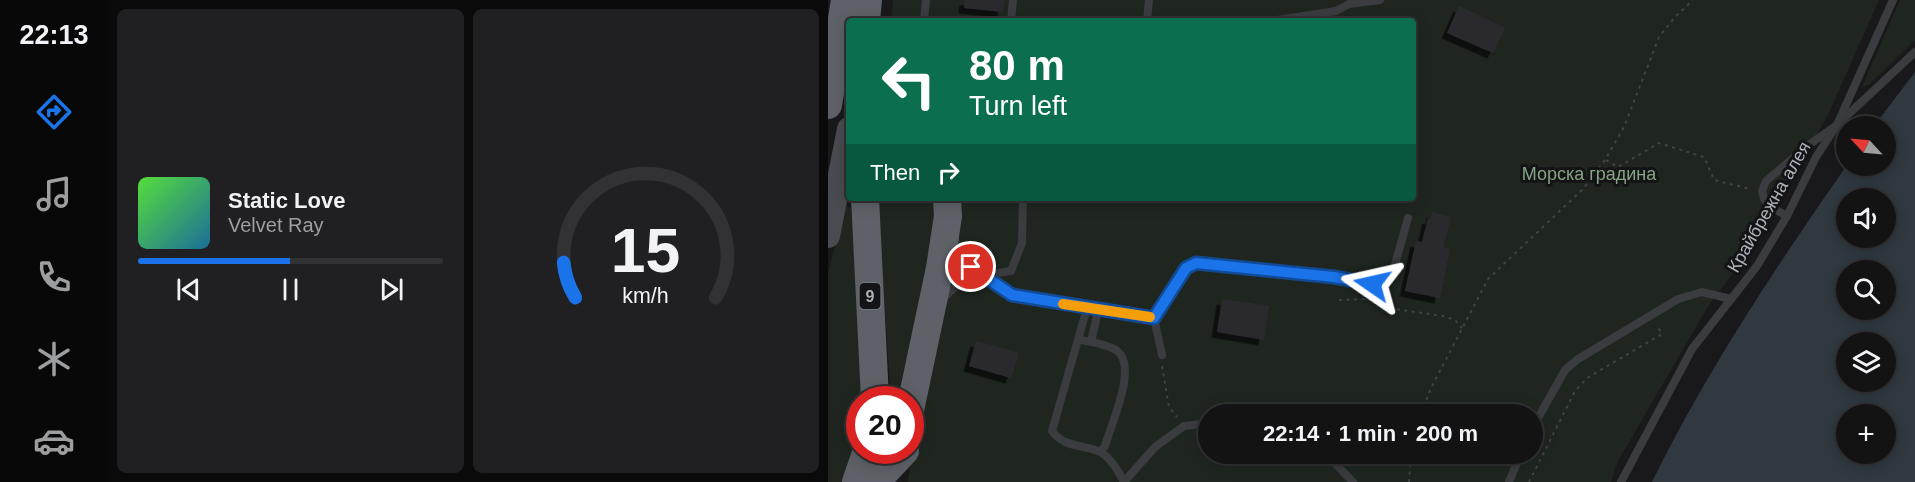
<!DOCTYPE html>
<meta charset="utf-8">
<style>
body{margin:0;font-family:Arial,sans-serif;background:#202022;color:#f1f3f6;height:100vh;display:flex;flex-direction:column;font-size:22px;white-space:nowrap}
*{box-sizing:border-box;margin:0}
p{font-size:20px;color:#9d9ea0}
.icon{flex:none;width:33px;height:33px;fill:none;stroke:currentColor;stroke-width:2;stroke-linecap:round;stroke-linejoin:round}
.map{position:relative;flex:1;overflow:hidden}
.sheet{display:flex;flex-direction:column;gap:9px;padding:9px;background:#0a0a0b;width:720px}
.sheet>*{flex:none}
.banner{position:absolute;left:18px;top:18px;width:570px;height:183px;border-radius:6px;box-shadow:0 3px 15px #0003,0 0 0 2px #323234;background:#0b6e4f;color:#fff;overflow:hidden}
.needle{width:39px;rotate:296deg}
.controls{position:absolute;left:1008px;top:116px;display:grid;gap:12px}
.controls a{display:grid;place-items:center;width:60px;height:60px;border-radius:50%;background:#131314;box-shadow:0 3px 15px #0003,0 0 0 2px #323234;font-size:30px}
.speed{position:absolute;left:18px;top:386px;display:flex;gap:12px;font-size:30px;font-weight:700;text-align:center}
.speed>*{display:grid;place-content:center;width:78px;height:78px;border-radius:50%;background:#131314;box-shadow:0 3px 15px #0003,0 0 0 2px #323234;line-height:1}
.speed .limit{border:9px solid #d22;background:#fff;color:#111}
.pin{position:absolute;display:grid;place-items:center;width:51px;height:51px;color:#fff;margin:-26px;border:3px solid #fff;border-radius:50%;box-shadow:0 2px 6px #0007}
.me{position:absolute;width:66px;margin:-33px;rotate:281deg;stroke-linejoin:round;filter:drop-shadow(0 0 4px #0008)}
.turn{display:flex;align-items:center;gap:21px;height:126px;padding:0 24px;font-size:27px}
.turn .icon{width:78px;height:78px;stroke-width:2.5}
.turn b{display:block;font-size:42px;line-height:51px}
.then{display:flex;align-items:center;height:57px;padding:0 24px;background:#0003;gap:12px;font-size:22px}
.sheet .widget{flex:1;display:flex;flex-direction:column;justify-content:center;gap:9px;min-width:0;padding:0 21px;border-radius:9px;background:#202022}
.sheet .dial{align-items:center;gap:0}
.dial svg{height:156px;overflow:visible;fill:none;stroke:#323234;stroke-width:7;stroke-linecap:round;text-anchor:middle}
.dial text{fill:#f1f3f6;stroke:none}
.song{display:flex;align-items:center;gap:18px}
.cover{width:72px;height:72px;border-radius:9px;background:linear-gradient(135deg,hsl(110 70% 55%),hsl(200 70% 35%))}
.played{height:6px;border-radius:3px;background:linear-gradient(90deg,#1a73e8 50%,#323234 50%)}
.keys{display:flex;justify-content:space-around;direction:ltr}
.sheet .tiles{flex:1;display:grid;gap:9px;grid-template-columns:repeat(2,1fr)}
.trip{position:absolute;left:370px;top:404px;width:345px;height:60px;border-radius:30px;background:#131314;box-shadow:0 3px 15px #0003,0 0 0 2px #323234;font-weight:700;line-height:60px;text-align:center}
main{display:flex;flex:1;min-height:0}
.tab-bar{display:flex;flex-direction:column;width:108px;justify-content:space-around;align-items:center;background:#080808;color:#9d9ea0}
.tab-bar .icon{width:42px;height:42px}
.tab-bar .on{color:#1a73e8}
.tab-bar b{font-size:27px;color:#f1f3f6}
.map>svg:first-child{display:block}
</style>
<main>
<nav class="tab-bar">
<b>22:13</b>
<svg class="icon on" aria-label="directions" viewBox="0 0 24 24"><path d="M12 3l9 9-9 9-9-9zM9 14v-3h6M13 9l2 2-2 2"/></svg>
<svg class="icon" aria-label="music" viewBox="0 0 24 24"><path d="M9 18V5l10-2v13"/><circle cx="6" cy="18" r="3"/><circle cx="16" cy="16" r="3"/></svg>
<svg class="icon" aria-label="phone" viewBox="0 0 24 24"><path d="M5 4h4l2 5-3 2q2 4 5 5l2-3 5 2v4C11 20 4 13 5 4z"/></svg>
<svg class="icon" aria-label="climate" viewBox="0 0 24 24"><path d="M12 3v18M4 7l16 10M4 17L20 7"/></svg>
<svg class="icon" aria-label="car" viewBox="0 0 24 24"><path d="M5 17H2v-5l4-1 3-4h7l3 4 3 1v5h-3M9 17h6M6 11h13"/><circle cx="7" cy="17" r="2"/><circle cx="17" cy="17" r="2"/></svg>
</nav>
<section class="sheet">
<div class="tiles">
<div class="widget">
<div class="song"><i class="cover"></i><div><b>Static Love</b><p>Velvet Ray</p></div></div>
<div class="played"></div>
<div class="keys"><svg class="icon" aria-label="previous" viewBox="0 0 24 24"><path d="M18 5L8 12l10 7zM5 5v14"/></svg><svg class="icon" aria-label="pause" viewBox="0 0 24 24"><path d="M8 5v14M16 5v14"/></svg><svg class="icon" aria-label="next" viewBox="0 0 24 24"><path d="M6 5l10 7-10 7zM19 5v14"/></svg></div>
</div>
<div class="widget dial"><svg viewBox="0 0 100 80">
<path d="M14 69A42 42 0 1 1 86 69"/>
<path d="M14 69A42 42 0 0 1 8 51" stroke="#1a73e8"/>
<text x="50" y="56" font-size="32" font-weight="700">15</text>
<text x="50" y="72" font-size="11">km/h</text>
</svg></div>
</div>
</section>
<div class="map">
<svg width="1087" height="482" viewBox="0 0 1087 482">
<defs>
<filter id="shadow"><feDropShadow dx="-5.5" dy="5.5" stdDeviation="0" flood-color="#0009"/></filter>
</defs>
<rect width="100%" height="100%" fill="#19191b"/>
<g fill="#1f2620" fill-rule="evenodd">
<path d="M 65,0 L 1051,0 L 999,117 L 905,273 L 879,308 L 836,382 L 789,463 L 783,482 L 80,482 L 88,417 L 127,198 L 585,198 L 585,21 L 63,21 ZM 381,414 L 705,414 L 705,453 L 381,453 Z"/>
<polygon points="1072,0 1087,0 1087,40 1041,85 1034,87"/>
<polygon points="49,198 111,198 77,399 63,399"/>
<polygon points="17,203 23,208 36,399 32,399 31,434 17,482 0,482 0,274"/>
</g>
<path fill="#2f393f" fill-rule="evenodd" d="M 1087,72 L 1087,482 L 824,482 C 879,370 948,267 1019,165 L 1058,165 L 1058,126 L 1046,126 ZM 1018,198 L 1058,198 L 1058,237 L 1018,237 ZM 1018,270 L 1058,270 L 1058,309 L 1018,309 ZM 1018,342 L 1058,342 L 1058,381 L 1018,381 ZM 1018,414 L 1058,414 L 1058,453 L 1018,453 Z"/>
<g fill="#2c2c2f" filter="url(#shadow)">
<polygon points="137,0 176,0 175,12 136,8"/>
<polygon points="631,6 677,28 665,53 619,33"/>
<polygon points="604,212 623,217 615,247 622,249 612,298 577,291 588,241 594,242 600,218 603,219"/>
<polygon points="394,299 441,306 436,340 389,332"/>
<polygon points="148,341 191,353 183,378 141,366"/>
</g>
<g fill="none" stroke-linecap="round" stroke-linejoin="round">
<g stroke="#404347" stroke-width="2" stroke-dasharray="3 4.5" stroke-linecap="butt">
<polyline points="778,160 790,167 831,143 876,157 886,180 922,189"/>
<polyline points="511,300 541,299 560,308 615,316 627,320 634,328"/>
<polyline points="334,366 341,407 349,417"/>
<polyline points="593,414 603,388 660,279 755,189 777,160 796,127 831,37 847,17 865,0"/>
<polyline points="581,482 583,453"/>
<polyline points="701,482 747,391 759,378 834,334 829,325"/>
</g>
<g stroke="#3a3c40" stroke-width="8">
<polyline points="96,21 98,0"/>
<polyline points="183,21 185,0"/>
<polyline points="319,21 321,0"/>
<polyline points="443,21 508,11 521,4 552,0"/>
<polyline points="959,216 941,206 936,199 934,191 938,181 982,144 1009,125 1087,52"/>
<polyline points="127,240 133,259 184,295 326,318 334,355"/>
<path d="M 114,300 C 132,278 156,275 183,271 L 194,243 L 195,198"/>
<path d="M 259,308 L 224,431 C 236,448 255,444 272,452 C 283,458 290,471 296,482"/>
<polyline points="326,318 358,268 368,263 506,277 544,284 554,283 561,277 566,268 580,218"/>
<path d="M 252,340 C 264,342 278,344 288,350 C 311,365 283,424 277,446 L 272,452"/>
<polyline points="263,342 270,311"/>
<polyline points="705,427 737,370 750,359 850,299 874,292 903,299"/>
<polyline points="493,453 501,457 525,482"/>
<polyline points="296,482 327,447 356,426 381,423"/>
<polyline points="681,482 693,453"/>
<polyline points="793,482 864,349 929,266 959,216 988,157 1009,125 1065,0"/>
</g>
<polyline stroke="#484b50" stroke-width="24" points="0,236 21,129"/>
<g stroke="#5e6268" stroke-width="28">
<polyline points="38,21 40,0"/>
<polyline points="6,69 17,0"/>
<polyline points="37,198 47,399"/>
<polyline points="82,410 112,268 120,216 119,198"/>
<polyline points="28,482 39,450"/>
<polyline points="48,482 77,451"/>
</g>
<polyline stroke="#5e6268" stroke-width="28" points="0,105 6,69"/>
</g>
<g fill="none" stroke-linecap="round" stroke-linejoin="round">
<defs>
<polyline id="route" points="143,267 184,295 326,318 358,268 368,263 506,277 544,284"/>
</defs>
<use href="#route" stroke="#114b97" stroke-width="15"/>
<use href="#route" stroke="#1a73e8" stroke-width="10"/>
<polyline stroke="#f59e0b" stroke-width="10" points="235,304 322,317"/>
</g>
<g text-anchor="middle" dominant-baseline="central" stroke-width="6" stroke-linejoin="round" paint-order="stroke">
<rect fill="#141416" stroke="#7e8289" stroke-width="1.5" x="31.5" y="283" width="21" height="26" rx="4.5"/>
<g font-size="16" font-weight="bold" fill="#acb1ba">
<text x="42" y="296">9</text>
</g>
<g font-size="18" fill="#84a484" stroke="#141416">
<text x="761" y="174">Морска градина</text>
</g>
<g font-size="18" fill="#acb1ba" stroke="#141416">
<text transform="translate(941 207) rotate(-60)">Крайбрежна алея</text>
</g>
</g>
</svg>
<div class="controls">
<a><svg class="needle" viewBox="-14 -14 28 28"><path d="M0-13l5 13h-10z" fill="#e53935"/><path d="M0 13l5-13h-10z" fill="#9d9ea0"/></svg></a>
<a><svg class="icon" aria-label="sound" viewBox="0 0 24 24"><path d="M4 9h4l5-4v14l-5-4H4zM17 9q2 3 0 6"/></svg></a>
<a><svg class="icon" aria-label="search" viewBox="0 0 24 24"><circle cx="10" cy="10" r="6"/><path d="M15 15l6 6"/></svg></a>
<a><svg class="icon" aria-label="layers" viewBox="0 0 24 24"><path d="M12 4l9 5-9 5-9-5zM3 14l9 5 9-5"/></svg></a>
<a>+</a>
</div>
<div class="speed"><div class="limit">20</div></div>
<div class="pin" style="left:143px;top:267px;background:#d93025"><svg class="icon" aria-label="arrive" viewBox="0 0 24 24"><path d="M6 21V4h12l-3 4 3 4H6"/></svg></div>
<svg class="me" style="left:544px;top:284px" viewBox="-20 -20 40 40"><path d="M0-17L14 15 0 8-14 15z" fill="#1a73e8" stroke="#fff" stroke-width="4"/></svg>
<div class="trip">22:14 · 1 min · 200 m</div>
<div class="banner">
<div class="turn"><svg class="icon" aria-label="left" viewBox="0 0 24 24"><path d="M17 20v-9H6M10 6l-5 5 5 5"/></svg><div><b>80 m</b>Turn left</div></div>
<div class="then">Then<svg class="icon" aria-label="right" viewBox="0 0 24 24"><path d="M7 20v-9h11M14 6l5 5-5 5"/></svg></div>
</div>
</div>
</main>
